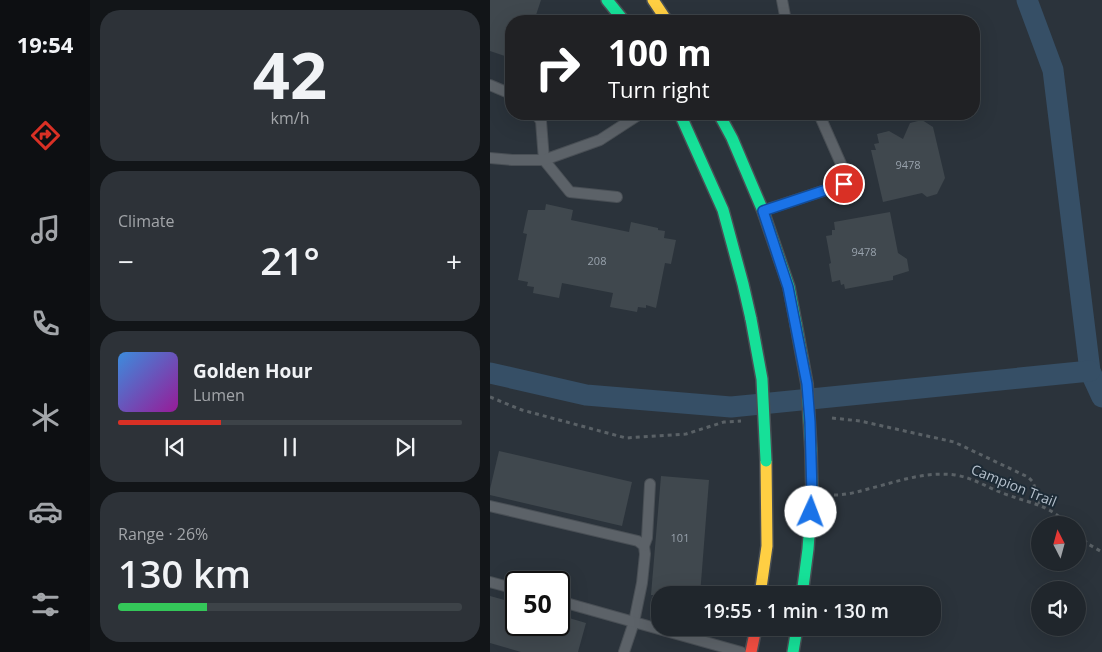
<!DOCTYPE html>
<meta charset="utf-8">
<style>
body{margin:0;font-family:"Open Sans",sans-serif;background:#2d3238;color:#f1f3f6;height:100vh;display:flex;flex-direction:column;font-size:19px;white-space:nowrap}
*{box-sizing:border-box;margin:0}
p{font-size:16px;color:#a2a5a9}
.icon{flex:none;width:28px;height:28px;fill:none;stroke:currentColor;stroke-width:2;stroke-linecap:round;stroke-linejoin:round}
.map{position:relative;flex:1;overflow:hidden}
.panel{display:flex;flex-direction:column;gap:10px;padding:10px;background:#121518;width:400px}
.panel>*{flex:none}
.top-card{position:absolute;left:15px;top:15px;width:475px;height:105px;border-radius:20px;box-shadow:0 5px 20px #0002,0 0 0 1px #3d4348;background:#202124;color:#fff;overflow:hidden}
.needle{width:32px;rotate:354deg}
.buttons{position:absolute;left:541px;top:516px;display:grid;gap:10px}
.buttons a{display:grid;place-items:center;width:55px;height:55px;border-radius:50%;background:#20262c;box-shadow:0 5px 20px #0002,0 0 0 1px #3d4348;font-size:25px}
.speed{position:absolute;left:15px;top:571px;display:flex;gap:10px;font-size:25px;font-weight:700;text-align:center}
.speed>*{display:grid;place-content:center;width:65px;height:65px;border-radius:50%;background:#20262c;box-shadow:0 5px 20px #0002,0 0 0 1px #3d4348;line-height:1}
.speed .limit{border:2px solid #111;border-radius:8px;background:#fff;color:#111}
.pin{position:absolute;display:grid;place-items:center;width:42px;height:42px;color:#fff;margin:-21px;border:2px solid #fff;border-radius:50%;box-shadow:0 1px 5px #0007}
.me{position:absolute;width:55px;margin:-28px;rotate:2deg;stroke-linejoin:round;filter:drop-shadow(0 0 4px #0008)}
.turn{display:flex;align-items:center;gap:18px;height:105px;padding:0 20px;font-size:22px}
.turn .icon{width:65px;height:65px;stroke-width:2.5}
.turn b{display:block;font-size:35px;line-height:42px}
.big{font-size:38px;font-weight:600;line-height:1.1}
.panel .tile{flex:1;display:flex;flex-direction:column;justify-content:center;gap:8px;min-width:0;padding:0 18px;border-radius:20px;background:#2d3238}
.panel .dial{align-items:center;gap:0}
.dial b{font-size:65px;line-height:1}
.song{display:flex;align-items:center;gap:15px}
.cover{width:60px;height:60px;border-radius:8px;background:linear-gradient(135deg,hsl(210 70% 55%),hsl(300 70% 35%))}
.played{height:5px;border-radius:2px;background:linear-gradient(90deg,#d93025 30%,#3d4348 30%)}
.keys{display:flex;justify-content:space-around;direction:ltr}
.heat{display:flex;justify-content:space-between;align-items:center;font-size:28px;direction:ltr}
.charge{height:8px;border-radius:4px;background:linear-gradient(90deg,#34c759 26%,#3d4348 0)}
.trip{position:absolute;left:161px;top:586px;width:290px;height:50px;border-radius:20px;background:#20262c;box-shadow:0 5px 20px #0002,0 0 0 1px #3d4348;font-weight:600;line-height:50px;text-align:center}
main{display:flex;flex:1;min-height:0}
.tabs{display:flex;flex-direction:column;width:90px;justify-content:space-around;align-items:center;background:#0d0f12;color:#a2a5a9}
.tabs .icon{width:35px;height:35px}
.tabs .on{color:#d93025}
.tabs b{font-size:22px;color:#f1f3f6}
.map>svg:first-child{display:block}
</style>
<main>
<nav class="tabs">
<b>19:54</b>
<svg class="icon on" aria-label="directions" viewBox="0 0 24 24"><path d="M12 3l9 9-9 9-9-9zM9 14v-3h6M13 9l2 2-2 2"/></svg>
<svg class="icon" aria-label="music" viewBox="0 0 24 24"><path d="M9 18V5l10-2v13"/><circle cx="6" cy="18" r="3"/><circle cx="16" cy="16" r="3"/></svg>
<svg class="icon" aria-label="phone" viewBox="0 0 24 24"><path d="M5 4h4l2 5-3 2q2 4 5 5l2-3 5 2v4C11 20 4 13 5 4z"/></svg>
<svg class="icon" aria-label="climate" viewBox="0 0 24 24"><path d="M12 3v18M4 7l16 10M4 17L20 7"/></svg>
<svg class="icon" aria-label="car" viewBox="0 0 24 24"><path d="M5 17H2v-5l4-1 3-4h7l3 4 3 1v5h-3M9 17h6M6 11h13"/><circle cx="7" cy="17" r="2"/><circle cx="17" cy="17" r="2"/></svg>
<svg class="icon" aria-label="filters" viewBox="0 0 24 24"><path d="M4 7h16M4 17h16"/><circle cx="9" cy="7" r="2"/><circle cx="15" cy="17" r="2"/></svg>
</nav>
<section class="panel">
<div class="tile dial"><b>42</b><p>km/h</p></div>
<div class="tile"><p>Climate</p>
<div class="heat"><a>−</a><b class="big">21°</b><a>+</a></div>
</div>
<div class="tile">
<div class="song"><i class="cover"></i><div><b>Golden Hour</b><p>Lumen</p></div></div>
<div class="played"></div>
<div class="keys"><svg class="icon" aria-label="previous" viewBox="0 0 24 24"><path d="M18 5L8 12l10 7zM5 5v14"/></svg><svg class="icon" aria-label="pause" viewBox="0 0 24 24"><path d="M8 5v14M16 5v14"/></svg><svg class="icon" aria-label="next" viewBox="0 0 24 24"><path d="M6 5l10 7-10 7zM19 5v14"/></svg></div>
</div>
<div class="tile"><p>Range · 26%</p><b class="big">130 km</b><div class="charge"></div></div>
</section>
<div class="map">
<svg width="612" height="652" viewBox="0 0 612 652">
<rect width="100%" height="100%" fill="#2b333b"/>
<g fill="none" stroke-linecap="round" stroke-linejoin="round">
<g stroke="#364f66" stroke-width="21">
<polyline points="537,0 563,70 600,371 612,397"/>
<polyline points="0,373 96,395 241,407 600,371"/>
</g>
</g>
<g fill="#40484e">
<polygon points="0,0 51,0 44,21 21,21 21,58 0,51"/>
<polygon points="432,120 443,127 455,178 447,194 437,197 432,193 393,202 381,150 386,150 384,144 389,143 387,134 399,131 413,139 420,123"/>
<polygon points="56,204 83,210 81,220 139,232 141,222 168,228 168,230 175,231 174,238 186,240 181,264 175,263 166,308 156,305 156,308 148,307 147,312 120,307 123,293 72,283 69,298 43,293 44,287 37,286 38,282 28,280 37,234 33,233 38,210 55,210"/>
<polygon points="400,212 408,253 417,259 419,271 403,276 403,280 355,289 354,284 351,285 350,280 342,282 339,264 341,263 336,236 342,235 342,230 345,230 344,222"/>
<polygon points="9,451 142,482 132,526 0,495 0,489"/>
<polygon points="171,476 219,480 210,595 161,595"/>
<polygon points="0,596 26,603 26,625 69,625 69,615 96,623 88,652 31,652 0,643"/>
</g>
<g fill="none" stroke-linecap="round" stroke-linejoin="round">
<defs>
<g id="lane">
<polyline points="292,0 296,21"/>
<polyline points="0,85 21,94"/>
<polyline points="46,114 51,121 54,160 80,192 127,197"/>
<polyline points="0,158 22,160 54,160 110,140 150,114"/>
<polyline points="275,210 354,184 355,173 329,114"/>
<polyline points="0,506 148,541 154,546 155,554 152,583 144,622 134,652"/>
<polyline points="154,546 157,538 160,484"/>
<polyline points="0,582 26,589"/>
<polyline points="69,601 251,652"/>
</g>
<g id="fast">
<polyline points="117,0 134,21"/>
<polyline points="190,114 233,210 253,284 261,319"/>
<polyline points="229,114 242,138 273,211 299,287 306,324"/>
<polyline points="312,595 318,549 322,494 321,450"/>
<polyline points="303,652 307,628"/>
</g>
<g id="slow">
<polyline points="163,0 177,21"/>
<polyline points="270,595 277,546 276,461"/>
</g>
<polyline id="jam" points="261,652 266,628"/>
</defs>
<use href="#lane" stroke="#494f55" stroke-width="12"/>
<use href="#fast" stroke="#494f55" stroke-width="14"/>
<use href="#slow" stroke="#494f55" stroke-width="14"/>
<use href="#jam" stroke="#494f55" stroke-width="14"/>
<g stroke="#5a6166" stroke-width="3" stroke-dasharray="4 4" stroke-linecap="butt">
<polyline points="0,397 32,410 136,438 196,434 234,422 251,421"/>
<polyline points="342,418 370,421 464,442 538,477 543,482 550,505"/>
<path d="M 344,495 C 356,495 367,492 378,489 C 406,482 435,471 465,475 C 485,478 499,489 518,495 C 545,505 557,504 579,525"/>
<polyline points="588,534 598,544 612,552"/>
</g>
<use href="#lane" stroke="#5c6268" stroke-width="10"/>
<use href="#fast" stroke="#16e098" stroke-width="11"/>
<use href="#slow" stroke="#ffcf43" stroke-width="11"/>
<use href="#jam" stroke="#f24e42" stroke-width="11"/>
<defs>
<g id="fast-bridge">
<polyline points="261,319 272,379 276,461"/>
<polyline points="306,324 317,384 321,450"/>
</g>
</defs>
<use href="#fast-bridge" stroke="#494f55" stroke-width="14" stroke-linecap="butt"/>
<use href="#fast-bridge" stroke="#16e098" stroke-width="11"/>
</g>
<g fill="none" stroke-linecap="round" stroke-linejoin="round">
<defs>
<polyline id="route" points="321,512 322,494 320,422 317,384 298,287 273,211 354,184"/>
</defs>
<use href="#route" stroke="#114b97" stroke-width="12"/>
<use href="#route" stroke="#1a73e8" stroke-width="9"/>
</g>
<g text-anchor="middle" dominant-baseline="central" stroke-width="4" stroke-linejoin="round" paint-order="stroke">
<g font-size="11" fill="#98a2ac">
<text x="418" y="164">9478</text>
<text x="374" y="251">9478</text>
<text x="107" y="260">208</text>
<text x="190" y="537">101</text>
</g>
<g font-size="14" fill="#b5c0cc" stroke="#1d2b36">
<text transform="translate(524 485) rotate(22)">Campion Trail</text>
</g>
</g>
</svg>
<div class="buttons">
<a><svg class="needle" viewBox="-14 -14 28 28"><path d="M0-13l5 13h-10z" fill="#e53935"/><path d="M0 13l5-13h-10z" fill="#a2a5a9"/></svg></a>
<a><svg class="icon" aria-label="sound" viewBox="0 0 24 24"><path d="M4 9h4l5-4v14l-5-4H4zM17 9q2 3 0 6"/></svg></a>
</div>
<div class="speed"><div class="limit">50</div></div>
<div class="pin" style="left:354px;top:184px;background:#d93025"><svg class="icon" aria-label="arrive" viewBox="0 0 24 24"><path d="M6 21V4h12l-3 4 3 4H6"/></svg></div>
<svg class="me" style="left:321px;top:512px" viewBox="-20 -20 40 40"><circle r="19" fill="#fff"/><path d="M0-13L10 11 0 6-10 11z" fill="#1a73e8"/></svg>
<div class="trip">19:55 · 1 min · 130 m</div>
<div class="top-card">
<div class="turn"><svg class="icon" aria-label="right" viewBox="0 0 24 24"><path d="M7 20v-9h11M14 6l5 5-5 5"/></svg><div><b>100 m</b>Turn right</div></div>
</div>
</div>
</main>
